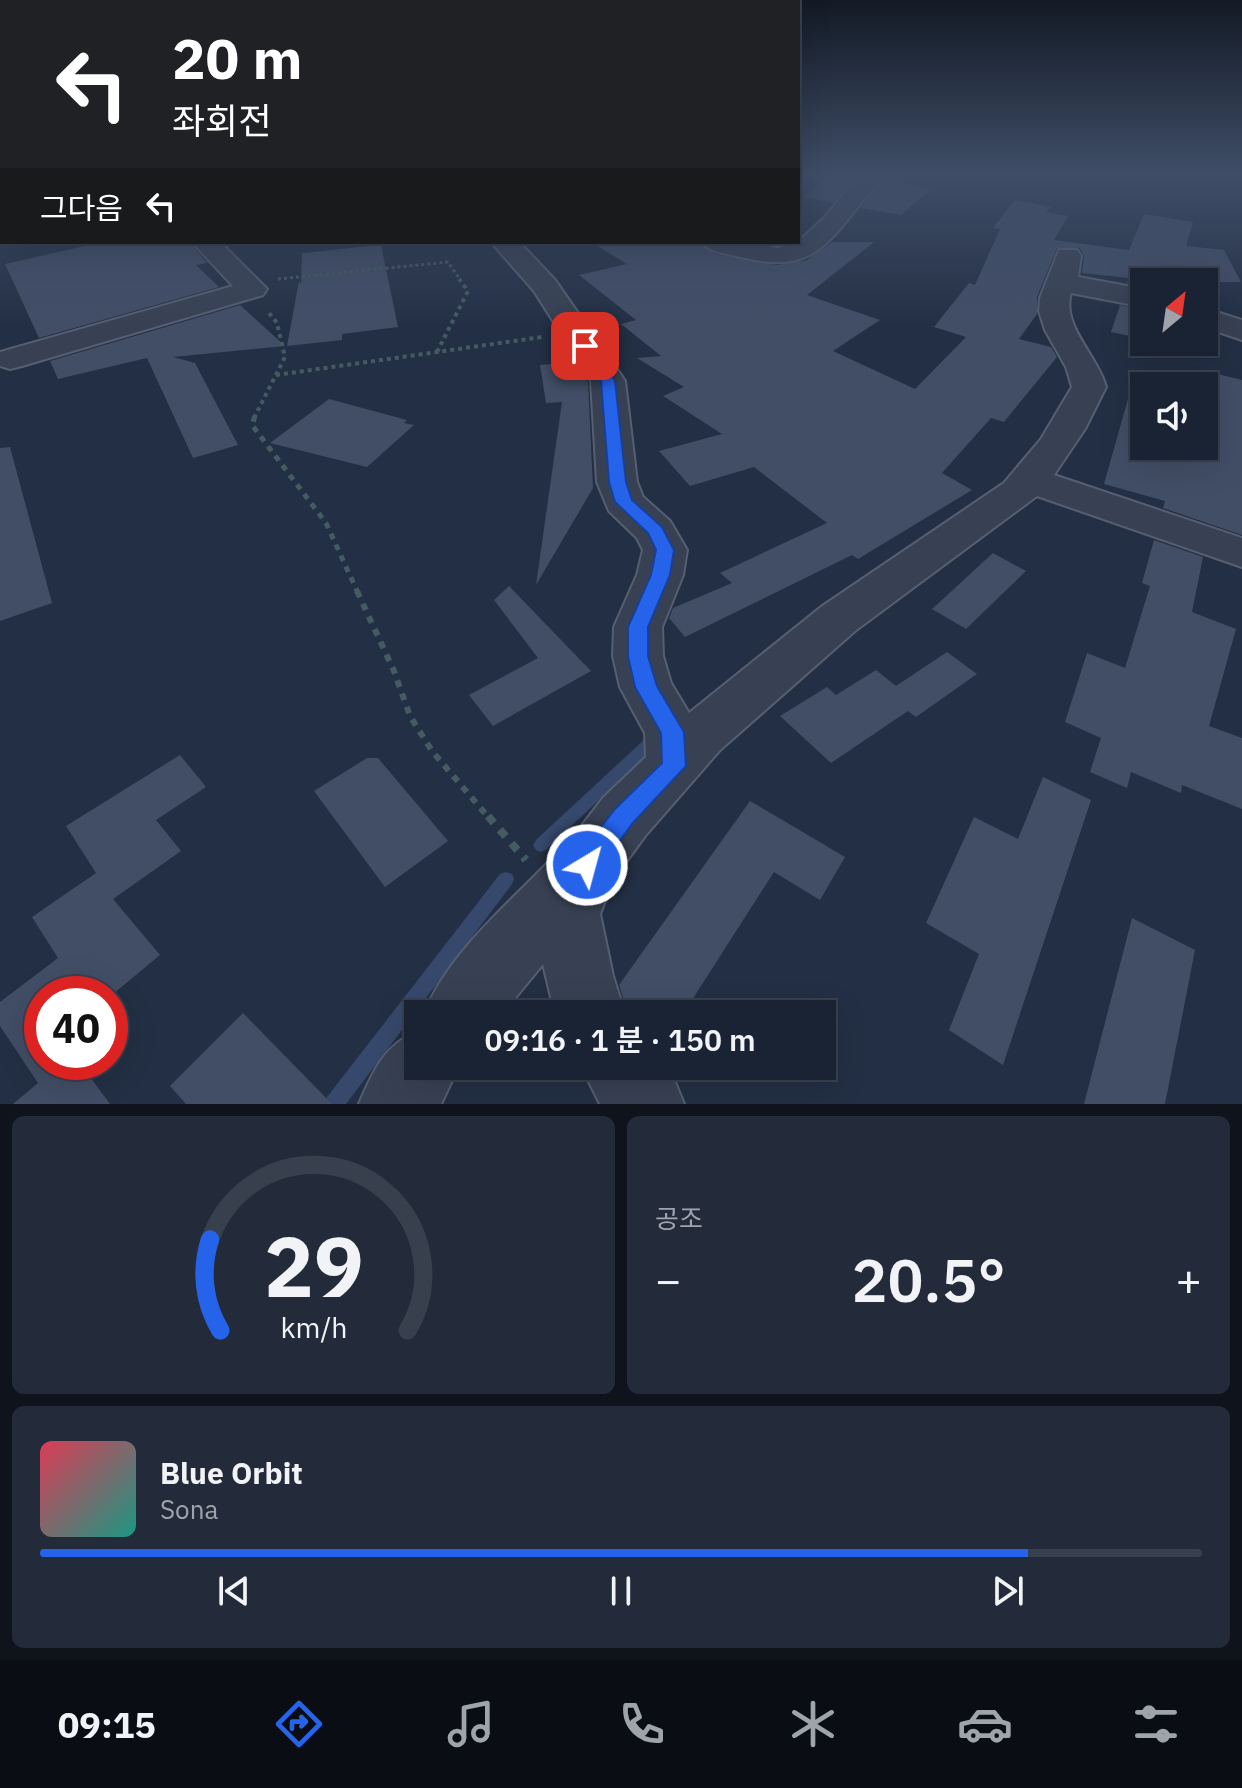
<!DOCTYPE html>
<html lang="ko">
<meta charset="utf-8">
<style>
body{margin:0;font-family:"IBM Plex Sans","Noto Sans KR",sans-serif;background:#232b3b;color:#f1f3f6;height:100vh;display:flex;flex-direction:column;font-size:30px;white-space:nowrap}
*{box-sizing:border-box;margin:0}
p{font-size:26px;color:#9fa4ac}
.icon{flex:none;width:44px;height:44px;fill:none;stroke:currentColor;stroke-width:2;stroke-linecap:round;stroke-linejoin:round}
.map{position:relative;height:1104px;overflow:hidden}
.details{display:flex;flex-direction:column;gap:12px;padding:12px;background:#0e131c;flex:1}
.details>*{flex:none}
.banner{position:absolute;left:0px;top:0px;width:800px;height:244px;box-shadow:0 8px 32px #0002,0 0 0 2px #38404e;background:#202124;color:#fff;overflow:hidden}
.needle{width:52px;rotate:29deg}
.controls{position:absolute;left:1130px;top:268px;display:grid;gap:16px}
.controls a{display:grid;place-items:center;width:88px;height:88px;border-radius:0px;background:#1a2333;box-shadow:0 8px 32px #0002,0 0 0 2px #38404e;font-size:40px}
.speed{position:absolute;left:24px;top:976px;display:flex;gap:16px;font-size:40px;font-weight:700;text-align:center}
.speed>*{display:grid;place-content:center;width:104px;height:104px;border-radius:50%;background:#1a2333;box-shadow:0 8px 32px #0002,0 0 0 2px #38404e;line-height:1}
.speed .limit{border:12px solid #d22;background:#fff;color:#111}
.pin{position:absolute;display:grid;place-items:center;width:68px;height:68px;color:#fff;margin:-34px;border-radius:16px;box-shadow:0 4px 12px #0006}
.me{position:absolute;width:88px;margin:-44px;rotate:37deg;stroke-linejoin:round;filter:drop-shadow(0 0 6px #0008)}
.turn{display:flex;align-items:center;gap:28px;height:168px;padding:0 40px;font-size:36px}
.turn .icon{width:104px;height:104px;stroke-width:2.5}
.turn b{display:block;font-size:56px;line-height:68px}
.then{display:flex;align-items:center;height:76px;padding:0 40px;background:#0003;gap:16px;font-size:30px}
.big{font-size:60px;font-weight:600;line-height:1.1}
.details .tile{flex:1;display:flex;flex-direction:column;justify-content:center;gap:12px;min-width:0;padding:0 28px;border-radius:12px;background:#232b3b}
.details .dial{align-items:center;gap:0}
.dial svg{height:208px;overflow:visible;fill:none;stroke:#38404e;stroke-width:7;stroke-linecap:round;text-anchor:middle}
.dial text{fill:#f1f3f6;stroke:none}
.song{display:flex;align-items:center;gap:24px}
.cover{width:96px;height:96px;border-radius:12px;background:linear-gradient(135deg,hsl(350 70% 55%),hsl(170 70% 35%))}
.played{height:8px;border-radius:4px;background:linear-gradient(90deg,#2563eb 85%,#38404e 85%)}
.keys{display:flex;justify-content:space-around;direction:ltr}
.heat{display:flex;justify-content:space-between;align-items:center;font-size:44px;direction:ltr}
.details .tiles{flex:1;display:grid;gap:12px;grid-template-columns:1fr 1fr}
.tile:last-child{grid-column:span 2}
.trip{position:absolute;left:404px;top:1000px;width:432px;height:80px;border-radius:0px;background:#1a2333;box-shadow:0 8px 32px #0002,0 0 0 2px #38404e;font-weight:600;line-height:80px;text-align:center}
.tabs{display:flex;height:128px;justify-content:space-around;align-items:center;background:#0a0e14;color:#9fa4ac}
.tabs .icon{width:56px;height:56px}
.tabs .on{color:#2563eb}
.tabs b{font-size:36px;color:#f1f3f6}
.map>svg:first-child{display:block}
</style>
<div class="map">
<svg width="1242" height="1104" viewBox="0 0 1242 1104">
<rect width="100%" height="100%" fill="#232f44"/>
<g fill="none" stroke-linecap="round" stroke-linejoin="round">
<g fill="#36496c" fill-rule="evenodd">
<polygon points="652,735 657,737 659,741 657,745 546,850 541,852 536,850 533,845 536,840 647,737"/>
<polygon points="506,872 512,874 514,879 512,884 346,1104 325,1104 327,1097 500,874"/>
</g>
</g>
<g fill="#424e66">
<polygon points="831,173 857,173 833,203 804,197"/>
<polygon points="886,173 910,173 903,183 931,189 901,215 861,208"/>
<polygon points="1015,200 1051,207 1046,212 1068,216 1054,240 1129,250 1144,214 1193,222 1186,246 1224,250 1241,282 1144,282 1144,286 1127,283 1129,278 1082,273 1084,256 1080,248 1057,248 1037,297 1037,314 1019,339 1051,347 1057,357 1004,422 991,418 942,473 972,490 858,559 852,555 685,637 669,618 673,608 732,583 720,573 827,523 754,467 690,486 659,451 722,434 663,396 684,387 637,358 661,356 621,324 636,320 579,275 627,264 591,242 699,242 716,254 777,265 807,260 832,242 874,242 807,295 880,320 833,351 915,389 966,337 934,327 969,283 975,285 1000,229 993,228"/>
<polygon points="103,242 189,242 207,263 196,265 219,287 39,338 5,264"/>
<polygon points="381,245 398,327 342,334 342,340 287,346 299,281 301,284 302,253"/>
<polygon points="240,305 285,346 173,357 195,363 238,445 193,458 147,358 58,379 50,361"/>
<polygon points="1120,305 1144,310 1144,339 1111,332"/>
<polygon points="570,353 588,382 593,488 536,585 562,402 546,403 540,365 568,363"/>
<polygon points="1209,372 1242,380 1242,535 1163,508 1165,501 1104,484 1135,374 1144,375 1144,446 1204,446 1204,378 1208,379"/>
<polygon points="329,399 407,420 404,423 414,425 367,467 270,443"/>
<polygon points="10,447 52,603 0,621 0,448"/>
<polygon points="1154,540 1203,557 1192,612 1236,629 1209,726 1242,738 1242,809 1182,785 1181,793 1131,772 1127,788 1090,772 1101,738 1065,722 1087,653 1125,668 1150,586 1142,583"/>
<polygon points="993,553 1026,571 966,629 932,609"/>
<polygon points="509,586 591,671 493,726 469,695 538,658 494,600"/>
<polygon points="947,652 977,674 916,717 908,711 831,763 780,716 827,687 836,695 876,670 896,686"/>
<polygon points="180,755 206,787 156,820 181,851 113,899 160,955 113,994 42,994 42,1062 79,1062 110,1104 13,1104 38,1083 0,1026 0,1002 58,958 32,917 96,873 66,826"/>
<polygon points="367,758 378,758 448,841 385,887 314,791"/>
<polygon points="1043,777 1091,800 1003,1065 949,1030 979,954 926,923 974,817 1018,839"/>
<polygon points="750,801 845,857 820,900 774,872 683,1014 628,1014 619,985"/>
<polygon points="1132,918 1195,950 1165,1104 1084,1104"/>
<polygon points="243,1013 332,1104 186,1104 170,1086"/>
</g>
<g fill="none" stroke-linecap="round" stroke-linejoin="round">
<defs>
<g id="minor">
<path d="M 861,173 L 883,173 C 877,188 866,196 857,208 C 818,258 800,272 736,256 C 724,253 709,252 702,242 L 744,242 L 778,248 L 797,243 L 824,218 Z"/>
<polygon points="192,242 220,242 267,289 263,295 22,366 10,369 0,366 0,352 233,286"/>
<path d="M 491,242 L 519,242 L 555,280 L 625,381 L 637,482 L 643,497 L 670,521 L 687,550 L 683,575 L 662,627 L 663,656 L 671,683 L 689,713 L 821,607 L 1004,483 L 1041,439 L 1072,387 L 1066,367 L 1045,330 L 1039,311 L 1040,298 L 1059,250 L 1077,250 L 1081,256 L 1078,277 L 1144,289 L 1144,307 L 1071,293 C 1061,326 1098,356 1106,387 L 1085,429 L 1054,475 L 1242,538 L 1242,567 L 1037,496 L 855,631 L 720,750 L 645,836 L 613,880 L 600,914 L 613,976 L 625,1014 L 555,1014 L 543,964 L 502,1014 L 424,1014 C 449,952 509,904 555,855 L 561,853 L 603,798 L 646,757 L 645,733 L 620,687 L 613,656 L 614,627 L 637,575 L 643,550 L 637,538 L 609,511 L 597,482 L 591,381 L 534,291 Z"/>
<polygon points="1204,308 1242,320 1242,340 1204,327"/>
<path d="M 418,1031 L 418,1066 L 459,1066 L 441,1104 L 359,1104 C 373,1071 384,1045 418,1031 Z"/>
<polygon points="581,1066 664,1066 673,1077 684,1104 600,1104"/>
</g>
</defs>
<use href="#minor" stroke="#565f70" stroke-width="4"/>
<g stroke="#445c61" stroke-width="3" stroke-dasharray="3 3" stroke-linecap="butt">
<polyline points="1203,173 1242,180"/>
<polyline points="278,279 448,262 461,281"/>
</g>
<g stroke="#445c61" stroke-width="4" stroke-dasharray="4 4" stroke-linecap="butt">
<polyline points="437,352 468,291 459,279"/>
<polyline points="276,375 542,337"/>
<polyline points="254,418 285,357 277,323 269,313"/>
</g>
<polyline stroke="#445c61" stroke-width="5" stroke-dasharray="6 6" stroke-linecap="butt" points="255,416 252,425 326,523 358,593"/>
<polyline stroke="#445c61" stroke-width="6" stroke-dasharray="7 7" stroke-linecap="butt" points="357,591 394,671 410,716 432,751 489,818"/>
<polyline stroke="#445c61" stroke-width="8" stroke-dasharray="9 9" stroke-linecap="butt" points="488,816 526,860"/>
<use href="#minor" fill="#384153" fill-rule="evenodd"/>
</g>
<linearGradient id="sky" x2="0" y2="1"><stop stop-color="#131a25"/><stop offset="0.53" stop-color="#3f4d67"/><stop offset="1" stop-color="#3f4d67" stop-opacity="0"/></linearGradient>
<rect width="1242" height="328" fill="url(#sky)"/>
<polygon fill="#2563eb" stroke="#184099" stroke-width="2" points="581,343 590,343 615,381 626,482 632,500 662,527 674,550 670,575 648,627 648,656 657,686 684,732 686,766 632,824 596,874 587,877 578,874 574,865 578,857 615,809 662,763 661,733 635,687 628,656 628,627 651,575 656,550 648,533 615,502 609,482 601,381 579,346"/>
</svg>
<div class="controls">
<a><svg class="needle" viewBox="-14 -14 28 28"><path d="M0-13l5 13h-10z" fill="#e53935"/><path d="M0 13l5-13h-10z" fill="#9fa4ac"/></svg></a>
<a><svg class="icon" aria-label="sound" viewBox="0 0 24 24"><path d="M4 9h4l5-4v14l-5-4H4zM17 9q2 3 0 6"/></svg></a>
</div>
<div class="speed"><div class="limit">40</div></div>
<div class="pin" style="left:585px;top:346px;background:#d93025"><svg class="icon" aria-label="arrive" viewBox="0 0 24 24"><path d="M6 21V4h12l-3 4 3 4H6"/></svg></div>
<svg class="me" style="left:587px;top:865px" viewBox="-20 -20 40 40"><circle r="17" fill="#2563eb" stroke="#fff" stroke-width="3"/><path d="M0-11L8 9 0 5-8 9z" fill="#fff"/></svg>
<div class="trip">09:16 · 1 분 · 150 m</div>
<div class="banner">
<div class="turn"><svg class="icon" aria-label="left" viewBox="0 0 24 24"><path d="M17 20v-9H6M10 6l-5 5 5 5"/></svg><div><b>20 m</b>좌회전</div></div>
<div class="then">그다음<svg class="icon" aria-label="left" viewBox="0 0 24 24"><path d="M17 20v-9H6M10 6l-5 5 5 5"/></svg></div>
</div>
</div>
<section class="details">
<div class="tiles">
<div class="tile dial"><svg viewBox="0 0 100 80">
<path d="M14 69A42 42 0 1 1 86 69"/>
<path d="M14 69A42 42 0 0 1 10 34" stroke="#2563eb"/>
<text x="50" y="56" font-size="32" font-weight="700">29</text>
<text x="50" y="72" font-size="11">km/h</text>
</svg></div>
<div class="tile"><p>공조</p>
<div class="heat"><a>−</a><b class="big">20.5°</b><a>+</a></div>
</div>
<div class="tile">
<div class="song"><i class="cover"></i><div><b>Blue Orbit</b><p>Sona</p></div></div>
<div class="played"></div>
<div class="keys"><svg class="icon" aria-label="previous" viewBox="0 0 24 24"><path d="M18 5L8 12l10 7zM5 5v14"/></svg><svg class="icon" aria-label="pause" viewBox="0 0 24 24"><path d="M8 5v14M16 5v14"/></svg><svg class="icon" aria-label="next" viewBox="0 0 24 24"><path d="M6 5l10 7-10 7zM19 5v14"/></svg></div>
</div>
</div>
</section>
<nav class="tabs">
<b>09:15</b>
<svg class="icon on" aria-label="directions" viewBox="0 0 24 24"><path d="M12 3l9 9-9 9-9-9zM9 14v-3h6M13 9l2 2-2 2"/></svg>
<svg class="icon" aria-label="music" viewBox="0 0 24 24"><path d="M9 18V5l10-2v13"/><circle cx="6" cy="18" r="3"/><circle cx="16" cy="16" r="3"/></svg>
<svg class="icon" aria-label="phone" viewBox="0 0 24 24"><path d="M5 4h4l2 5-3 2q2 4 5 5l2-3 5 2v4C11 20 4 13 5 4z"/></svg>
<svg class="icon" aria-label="climate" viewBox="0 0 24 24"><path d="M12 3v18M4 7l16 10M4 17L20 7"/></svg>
<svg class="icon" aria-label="car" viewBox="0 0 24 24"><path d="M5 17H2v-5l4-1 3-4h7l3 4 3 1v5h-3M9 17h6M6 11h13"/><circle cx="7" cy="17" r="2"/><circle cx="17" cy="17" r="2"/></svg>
<svg class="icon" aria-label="filters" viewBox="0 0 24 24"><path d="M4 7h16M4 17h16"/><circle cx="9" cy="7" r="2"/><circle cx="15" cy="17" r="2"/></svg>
</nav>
